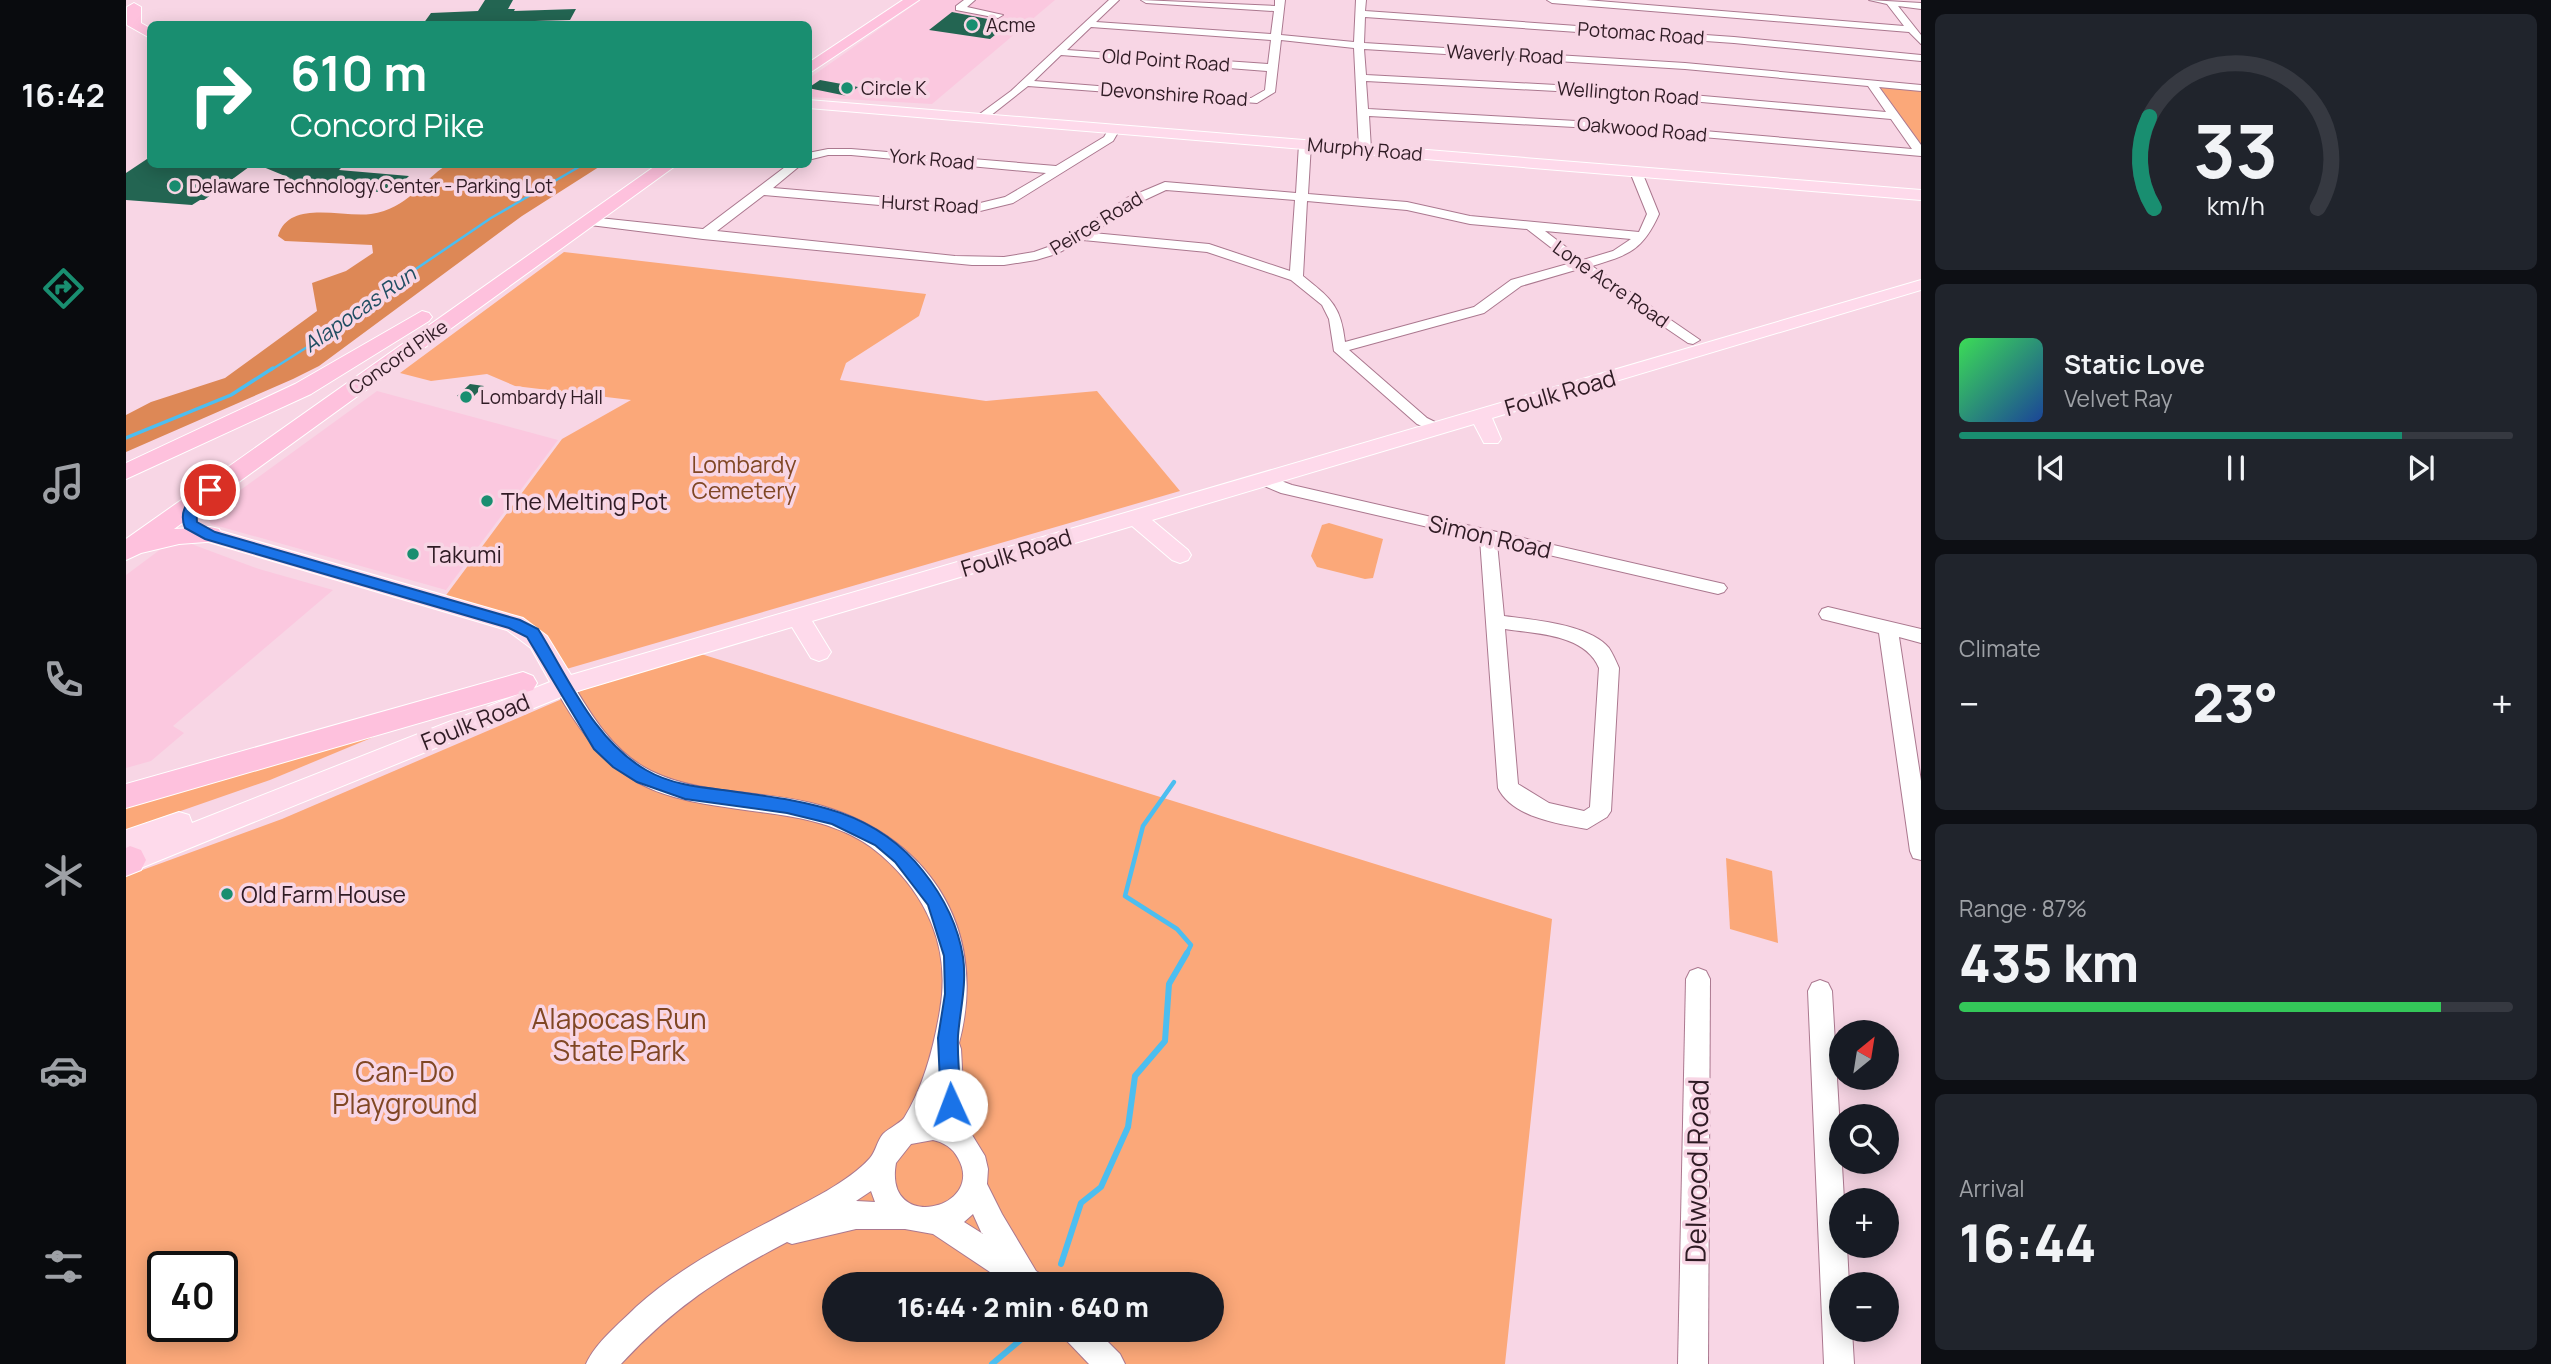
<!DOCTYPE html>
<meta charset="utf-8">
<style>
body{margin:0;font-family:Manrope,sans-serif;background:#20242c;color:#f1f3f6;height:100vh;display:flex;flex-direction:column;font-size:26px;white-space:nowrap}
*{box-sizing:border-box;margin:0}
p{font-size:23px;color:#9ea1a6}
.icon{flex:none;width:38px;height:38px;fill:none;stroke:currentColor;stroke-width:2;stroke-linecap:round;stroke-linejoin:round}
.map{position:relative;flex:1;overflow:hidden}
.details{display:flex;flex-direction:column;gap:14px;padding:14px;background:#0d0f14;width:630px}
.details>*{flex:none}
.banner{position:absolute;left:21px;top:21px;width:665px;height:147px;border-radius:10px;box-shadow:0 4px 18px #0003;background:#198e70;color:#fff;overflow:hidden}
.needle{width:46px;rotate:30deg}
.buttons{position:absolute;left:1703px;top:1020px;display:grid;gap:14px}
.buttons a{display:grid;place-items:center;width:70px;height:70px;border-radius:50%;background:#171b24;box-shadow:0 4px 18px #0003;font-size:35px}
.speed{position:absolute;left:21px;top:1251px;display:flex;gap:14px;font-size:35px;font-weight:700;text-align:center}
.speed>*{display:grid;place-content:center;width:91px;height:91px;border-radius:50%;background:#171b24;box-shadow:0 4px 18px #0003;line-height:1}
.speed .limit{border:4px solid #111;border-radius:10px;background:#fff;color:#111}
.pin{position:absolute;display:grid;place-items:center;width:60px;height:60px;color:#fff;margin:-30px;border:4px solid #fff;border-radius:50%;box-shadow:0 2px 7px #0007}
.me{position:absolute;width:77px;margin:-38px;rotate:358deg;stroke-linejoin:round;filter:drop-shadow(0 0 5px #0008)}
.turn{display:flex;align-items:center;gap:24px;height:147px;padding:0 28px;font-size:32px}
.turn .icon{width:91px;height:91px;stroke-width:2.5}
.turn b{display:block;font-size:49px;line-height:60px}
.big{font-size:52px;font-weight:800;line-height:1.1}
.details .tile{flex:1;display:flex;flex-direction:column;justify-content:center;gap:10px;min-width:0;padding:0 24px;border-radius:10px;background:#20242c}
.details .dial{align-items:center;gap:0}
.dial svg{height:182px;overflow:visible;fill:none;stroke:#363941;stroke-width:7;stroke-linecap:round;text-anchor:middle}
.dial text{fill:#f1f3f6;stroke:none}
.song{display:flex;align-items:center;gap:21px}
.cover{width:84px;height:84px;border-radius:10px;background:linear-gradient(135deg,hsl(130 70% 55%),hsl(220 70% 35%))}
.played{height:7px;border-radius:4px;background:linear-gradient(90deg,#198e70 80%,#363941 80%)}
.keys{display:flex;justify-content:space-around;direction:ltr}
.heat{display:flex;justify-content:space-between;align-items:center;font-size:38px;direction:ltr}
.charge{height:10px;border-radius:5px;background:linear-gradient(90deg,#34c759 87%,#363941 0)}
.trip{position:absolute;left:696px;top:1272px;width:402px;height:70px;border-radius:35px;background:#171b24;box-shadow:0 4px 18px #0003;font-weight:800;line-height:70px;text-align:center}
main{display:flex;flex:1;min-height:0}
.tab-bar{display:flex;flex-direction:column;width:126px;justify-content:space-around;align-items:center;background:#090b0e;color:#9ea1a6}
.tab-bar .icon{width:49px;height:49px}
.tab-bar .on{color:#198e70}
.tab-bar b{font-size:32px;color:#f1f3f6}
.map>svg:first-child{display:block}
</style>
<main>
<nav class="tab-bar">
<b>16:42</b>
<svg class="icon on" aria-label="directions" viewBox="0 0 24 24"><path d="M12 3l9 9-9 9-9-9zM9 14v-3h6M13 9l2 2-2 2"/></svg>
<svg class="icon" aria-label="music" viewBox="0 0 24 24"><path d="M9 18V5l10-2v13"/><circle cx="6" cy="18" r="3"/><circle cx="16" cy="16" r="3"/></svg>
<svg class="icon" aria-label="phone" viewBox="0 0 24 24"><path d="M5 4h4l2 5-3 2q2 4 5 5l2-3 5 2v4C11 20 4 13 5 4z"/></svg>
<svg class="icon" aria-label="climate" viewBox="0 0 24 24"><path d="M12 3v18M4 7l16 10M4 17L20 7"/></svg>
<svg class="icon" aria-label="car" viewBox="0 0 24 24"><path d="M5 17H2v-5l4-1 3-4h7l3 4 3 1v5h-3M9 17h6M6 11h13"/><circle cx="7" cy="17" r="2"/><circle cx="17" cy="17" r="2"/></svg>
<svg class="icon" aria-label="filters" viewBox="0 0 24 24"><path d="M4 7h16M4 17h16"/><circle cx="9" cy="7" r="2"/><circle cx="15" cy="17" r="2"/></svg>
</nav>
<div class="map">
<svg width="1795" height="1364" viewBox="0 0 1795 1364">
<rect width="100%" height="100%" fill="#f8d6e5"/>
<g fill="#fbc8df">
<polygon points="795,0 929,0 806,104 683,97 682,79"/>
<polygon points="251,391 432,440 320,590 85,524 80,515"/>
<polygon points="60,542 133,569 207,590 47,726 58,733 25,761 0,768 0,575 39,546"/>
</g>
<g fill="#fba879" fill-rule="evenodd">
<polygon points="1752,85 1795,89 1795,144"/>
<polygon points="438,252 800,294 793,316 720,363 714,380 860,401 971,391 1054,491 430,672 413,640 315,602 436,439 505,400 389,386 361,374 305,381 274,373"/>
<polygon points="1203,523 1257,539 1247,578 1239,579 1191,567 1185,556 1196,525"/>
<path d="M 575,654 L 1426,919 L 1379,1364 L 0,1364 L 0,876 L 156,819 L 457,690 ZM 37,1267 L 96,1267 L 96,1326 L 37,1326 ZM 709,1284 L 1087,1284 L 1087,1330 L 709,1330 Z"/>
<polygon points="286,721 144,780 0,830 0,804"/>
<polygon points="1600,858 1646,871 1652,943 1604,929"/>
</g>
<path fill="#dd8856" d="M 322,164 L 476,165 L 396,216 L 193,366 L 167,379 L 0,452 L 0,415 L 25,402 L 99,378 L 191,311 L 186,283 L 220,271 L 247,253 L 246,245 L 159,241 L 152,236 C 163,199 216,218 245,214 C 283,208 293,183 322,164 Z"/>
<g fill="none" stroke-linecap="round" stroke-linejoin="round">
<polyline stroke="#4cbef0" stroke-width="2.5" points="145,370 238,311 256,292 365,218 458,164"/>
<polyline stroke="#4cbef0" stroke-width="3.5" points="0,438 105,395 147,368"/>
<polyline stroke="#4cbef0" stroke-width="4.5" points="1048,782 1017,826 999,896 1051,929 1065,945 1060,955"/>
<g stroke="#4cbef0" stroke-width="6">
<polyline points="935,1264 955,1203 975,1187 1002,1127 1009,1076 1039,1041 1043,984 1061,953"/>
<polyline points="866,1364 898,1337"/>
</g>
</g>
<g fill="#236552">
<polygon points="359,0 387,0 382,9 389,9 388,11 450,9 444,20 297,24 305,13 352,11"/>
<polygon points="826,12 872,21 885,22 864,39 803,30"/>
<polygon points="694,80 732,87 721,96 682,88"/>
<polygon points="24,157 24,164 127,164 78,200 74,200 66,205 0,200 0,173"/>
<polygon points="130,164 217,166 213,170 283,176 265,193 229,190 232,188 161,180 164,178"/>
<polygon points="344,384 358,386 345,399 331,396"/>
</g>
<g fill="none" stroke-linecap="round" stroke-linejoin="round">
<defs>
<g id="minor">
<polygon points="838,0 849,0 841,7 877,15 872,18 830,10 830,6"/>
<path d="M 983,0 L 993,0 L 970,22 L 1145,34 L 1148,11 L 1020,3 L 1015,0 L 1149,6 L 1149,0 L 1159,0 L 1155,35 L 1228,42 L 1230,0 L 1240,0 L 1239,11 L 1608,37 L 1795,55 L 1795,61 L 1608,43 L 1239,17 L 1238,43 L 1559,63 L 1795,85 L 1795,91 L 1753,87 L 1795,145 L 1795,156 L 1485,129 L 1243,116 L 1245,149 L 1239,152 L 1233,149 L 1228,48 L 1155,40 L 1149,92 L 1131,103 L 902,86 L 859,120 L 851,120 L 851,116 L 885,91 ZM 965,27 L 1145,40 L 1142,64 L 941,50 ZM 1238,49 L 1559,69 L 1742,86 L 1760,112 L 1486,88 L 1240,75 ZM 935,55 L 1141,71 L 1139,90 L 1125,98 L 908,81 ZM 1240,81 L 1486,94 L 1765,119 L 1786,149 L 1485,123 L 1242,109 Z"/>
<polygon points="1421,0 1460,0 1778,26 1761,4 1743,0 1795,3 1795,9 1772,6 1795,35 1795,44 1783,32 1426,3"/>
<path d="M 984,127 L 994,129 L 987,141 L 887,203 L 846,213 L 638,195 L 591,231 L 829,256 L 878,257 L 908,252 L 936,242 L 1001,198 L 1039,182 L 1170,193 L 1173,144 L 1179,141 L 1185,144 L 1182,194 L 1281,202 L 1344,216 L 1513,232 L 1521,214 L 1504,172 L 1510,168 L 1516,172 L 1533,214 C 1517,250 1503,255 1466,266 L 1574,340 L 1567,344 L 1562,343 L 1453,269 L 1395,286 L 1358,313 L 1223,350 L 1301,418 L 1321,428 L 1318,431 L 1313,433 L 1291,424 L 1208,351 L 1203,319 L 1196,305 L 1165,280 L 1081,252 L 957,240 L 930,254 L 910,260 L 878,265 L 846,265 L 577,239 L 464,225 L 458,221 L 464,217 L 577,229 L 663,164 L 676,164 L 647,188 L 846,205 L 879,197 L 920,173 L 725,155 L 702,155 L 682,160 L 682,153 L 702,149 L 725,149 L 930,166 L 978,137 ZM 1040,190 L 1169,200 L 1164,271 L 1083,244 L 967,233 L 1010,204 ZM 1181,201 L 1281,210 L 1344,224 L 1401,229 L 1445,263 L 1385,280 L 1348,307 L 1219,342 C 1215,305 1204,298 1177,276 ZM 1419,231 L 1505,239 L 1487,251 L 1457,260 Z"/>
<path d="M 1137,474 L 1166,485 L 1598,584 L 1601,588 L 1598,592 L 1592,594 L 1371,543 L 1378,616 C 1407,620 1463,624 1483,648 C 1487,654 1490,661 1493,668 L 1485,811 L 1481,817 L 1461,829 C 1432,824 1386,817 1372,788 L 1354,539 L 1155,493 L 1131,483 L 1129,479 ZM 1379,629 C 1410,634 1459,634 1473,668 L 1464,807 L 1458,811 L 1423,803 L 1392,784 Z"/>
<polygon points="1702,607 1795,629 1795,643 1773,637 1795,781 1795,860 1787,858 1784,851 1753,633 1696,619 1693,614 1696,609"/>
<path d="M 438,679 L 445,681 C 465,715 487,752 525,771 C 574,795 632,790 685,803 C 799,831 864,926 833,1043 L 835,1049 L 838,1105 L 843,1130 L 859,1156 L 862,1169 L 861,1184 L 876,1214 L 910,1271 L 915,1274 L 919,1284 L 882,1284 L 807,1234 L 779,1229 L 730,1229 L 666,1244 L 661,1242 C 594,1277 547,1308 495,1364 L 460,1364 C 470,1342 493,1324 510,1307 C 553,1268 602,1243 652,1217 C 680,1202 723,1182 744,1158 C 750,1151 751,1141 757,1134 C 763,1128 773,1124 778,1118 C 798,1086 808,1046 814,1010 C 825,948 801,895 755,855 C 728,831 690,820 655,815 C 536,798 491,800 428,686 L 431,681 ZM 812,1100 L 814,1116 L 806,1114 ZM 807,1140 C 817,1142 827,1148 832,1158 C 861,1209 757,1234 770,1163 L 785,1144 ZM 745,1191 L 749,1202 L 730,1201 ZM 847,1214 L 856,1234 L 857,1234 L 838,1222 Z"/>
<polygon points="1572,968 1580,971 1584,979 1582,1364 1552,1364 1560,979 1564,971"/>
<polygon points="1694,980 1702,983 1706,991 1718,1200 1715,1200 1715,1246 1721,1246 1723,1284 1715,1284 1715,1330 1726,1330 1728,1364 1698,1364 1682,991 1686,983"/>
<polygon points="936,1330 970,1330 994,1354 999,1364 963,1364 940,1340"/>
</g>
<g id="major">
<polygon points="682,100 1795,190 1795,200 682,108"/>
<polygon points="1795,280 1795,290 1366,418 1375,439 1372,443 1358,443 1348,424 1026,520 1062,550 1065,555 1062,560 1054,563 1046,560 1006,526 686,621 705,652 701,658 693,661 685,658 666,627 445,693 0,874 0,830 53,812 63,815 66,823 424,682 405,648 381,630 76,540 73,535 76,530 84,528 397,618 421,636 445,675"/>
</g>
<g id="highway">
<polygon points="777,0 793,0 682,74 682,63"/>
<polygon points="8,3 15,7 15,23 24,28 24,38 1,25 1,7"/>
<polygon points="532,164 552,164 48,529 84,527 93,529 96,535 93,541 53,544 15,553 0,560 0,539"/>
<polygon points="296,311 303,313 306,317 303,321 185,394 0,479 0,463 169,384"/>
<polygon points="397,672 407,676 411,683 407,690 0,808 0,784"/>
<polygon points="4,846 15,850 20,860 15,870 0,876 0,848"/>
</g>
</defs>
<use href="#minor" stroke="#ab788f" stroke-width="2"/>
<use href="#major" stroke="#fff" stroke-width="2"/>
<use href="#highway" stroke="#fff" stroke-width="2"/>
<use href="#minor" fill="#fff" fill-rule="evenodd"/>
<use href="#major" fill="#fedaeb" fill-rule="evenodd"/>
<use href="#highway" fill="#fec1dd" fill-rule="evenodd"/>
</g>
<path fill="#1a73e8" stroke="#114b97" stroke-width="2" d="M 84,485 L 91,490 C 81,501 69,504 71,522 L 89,532 L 394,620 L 412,629 C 443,679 468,740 520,770 C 544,784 571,787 597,790 C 674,801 746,806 797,871 C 817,896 832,925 837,957 C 841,984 834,1010 832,1036 C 831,1059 834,1083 836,1105 L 833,1113 L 825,1116 L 818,1113 L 815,1105 L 812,1038 L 819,994 L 818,956 L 802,905 L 769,862 L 749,845 L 706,824 L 661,813 L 559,799 L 511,782 L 487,767 L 468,749 L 401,637 L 383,628 L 79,539 L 59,528 C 51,508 67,492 84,485 Z"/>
<g fill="#198e70" stroke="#f8d6e5" stroke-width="2.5">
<circle cx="846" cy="25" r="7"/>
<circle cx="721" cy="88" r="7"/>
<circle cx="49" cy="186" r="7"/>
<circle cx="340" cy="397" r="7"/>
<circle cx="361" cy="501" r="7"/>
<circle cx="287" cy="554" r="7"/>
<circle cx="101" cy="894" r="7"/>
</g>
<g text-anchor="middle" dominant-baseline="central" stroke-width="7" stroke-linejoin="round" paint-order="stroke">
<g font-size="19" fill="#2f1b24" stroke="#f8d6e5" text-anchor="start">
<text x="860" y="25">Acme</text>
<text x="735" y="88">Circle K</text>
<text x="63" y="186">Delaware Technology Center - Parking Lot</text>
<text x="354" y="397">Lombardy Hall</text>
</g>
<g font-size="19" fill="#2f1b24" stroke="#f8d6e5">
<text transform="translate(1515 33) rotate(4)">Potomac Road</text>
<text transform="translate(1379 54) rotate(3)">Waverly Road</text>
<text transform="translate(1040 60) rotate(4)">Old Point Road</text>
<text transform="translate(1502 93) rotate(4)">Wellington Road</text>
<text transform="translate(1048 94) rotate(4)">Devonshire Road</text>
<text transform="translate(1516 129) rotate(5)">Oakwood Road</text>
<text transform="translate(1239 149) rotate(5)">Murphy Road</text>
<text transform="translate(806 159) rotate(5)">York Road</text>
<text transform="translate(804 204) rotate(3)">Hurst Road</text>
<text transform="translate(970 223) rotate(-31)">Peirce Road</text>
<text transform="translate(1485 284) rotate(35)">Lone Acre Road</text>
<text transform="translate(272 357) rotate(-35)">Concord Pike</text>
</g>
<g font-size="21" font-style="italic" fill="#204e63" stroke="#f8d6e5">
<text transform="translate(233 309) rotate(-35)">Alapocas Run</text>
</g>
<g font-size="23" fill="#2f1b24" stroke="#f8d6e5">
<text transform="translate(1434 392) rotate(-16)">Foulk Road</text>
<text transform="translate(1364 536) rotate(13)">Simon Road</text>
<text transform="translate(890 552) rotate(-17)">Foulk Road</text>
<text transform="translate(349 721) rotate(-22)">Foulk Road</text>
</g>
<g font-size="23" fill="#804724" stroke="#f8d6e5">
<text x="618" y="464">Lombardy<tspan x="618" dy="26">Cemetery</tspan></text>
</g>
<g font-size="23" fill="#2f1b24" stroke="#f8d6e5" text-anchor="start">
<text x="375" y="501">The Melting Pot</text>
<text x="301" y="554">Takumi</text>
<text x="115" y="894">Old Farm House</text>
</g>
<g font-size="28" fill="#804724" stroke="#f8d6e5">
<text x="493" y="1018">Alapocas Run<tspan x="493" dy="32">State Park</tspan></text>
<text x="279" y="1071">Can-Do<tspan x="279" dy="32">Playground</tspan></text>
</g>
<g font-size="28" fill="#2f1b24" stroke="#f8d6e5">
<text transform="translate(1570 1171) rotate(-89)">Delwood Road</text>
</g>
</g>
</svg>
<div class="buttons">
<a><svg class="needle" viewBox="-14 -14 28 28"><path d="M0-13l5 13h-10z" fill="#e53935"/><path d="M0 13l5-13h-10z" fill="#9ea1a6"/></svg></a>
<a><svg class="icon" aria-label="search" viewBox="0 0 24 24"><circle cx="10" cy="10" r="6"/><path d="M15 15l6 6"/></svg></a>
<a>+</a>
<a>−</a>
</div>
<div class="speed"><div class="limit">40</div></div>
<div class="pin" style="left:84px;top:490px;background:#d93025"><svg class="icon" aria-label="arrive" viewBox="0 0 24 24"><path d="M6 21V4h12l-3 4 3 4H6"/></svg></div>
<svg class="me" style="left:825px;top:1105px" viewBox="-20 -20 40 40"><circle r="19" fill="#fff"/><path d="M0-13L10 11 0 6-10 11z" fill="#1a73e8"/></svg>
<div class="trip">16:44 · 2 min · 640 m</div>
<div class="banner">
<div class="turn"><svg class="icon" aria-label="right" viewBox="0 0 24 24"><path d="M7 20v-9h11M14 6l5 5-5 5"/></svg><div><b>610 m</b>Concord Pike</div></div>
</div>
</div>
<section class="details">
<div class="tile dial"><svg viewBox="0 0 100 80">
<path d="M14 69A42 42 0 1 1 86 69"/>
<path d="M14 69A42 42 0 0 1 12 29" stroke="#198e70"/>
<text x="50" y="56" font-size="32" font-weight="700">33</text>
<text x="50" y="72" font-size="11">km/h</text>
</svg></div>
<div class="tile">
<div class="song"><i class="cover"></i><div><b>Static Love</b><p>Velvet Ray</p></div></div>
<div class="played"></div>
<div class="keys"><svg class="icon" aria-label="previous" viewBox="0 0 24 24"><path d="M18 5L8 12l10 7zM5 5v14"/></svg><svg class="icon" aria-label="pause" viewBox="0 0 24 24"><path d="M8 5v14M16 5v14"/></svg><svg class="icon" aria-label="next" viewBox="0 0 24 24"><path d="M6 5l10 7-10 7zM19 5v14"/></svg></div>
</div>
<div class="tile"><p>Climate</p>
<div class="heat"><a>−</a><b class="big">23°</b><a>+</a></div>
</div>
<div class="tile"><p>Range · 87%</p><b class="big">435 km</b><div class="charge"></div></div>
<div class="tile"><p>Arrival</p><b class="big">16:44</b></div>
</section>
</main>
